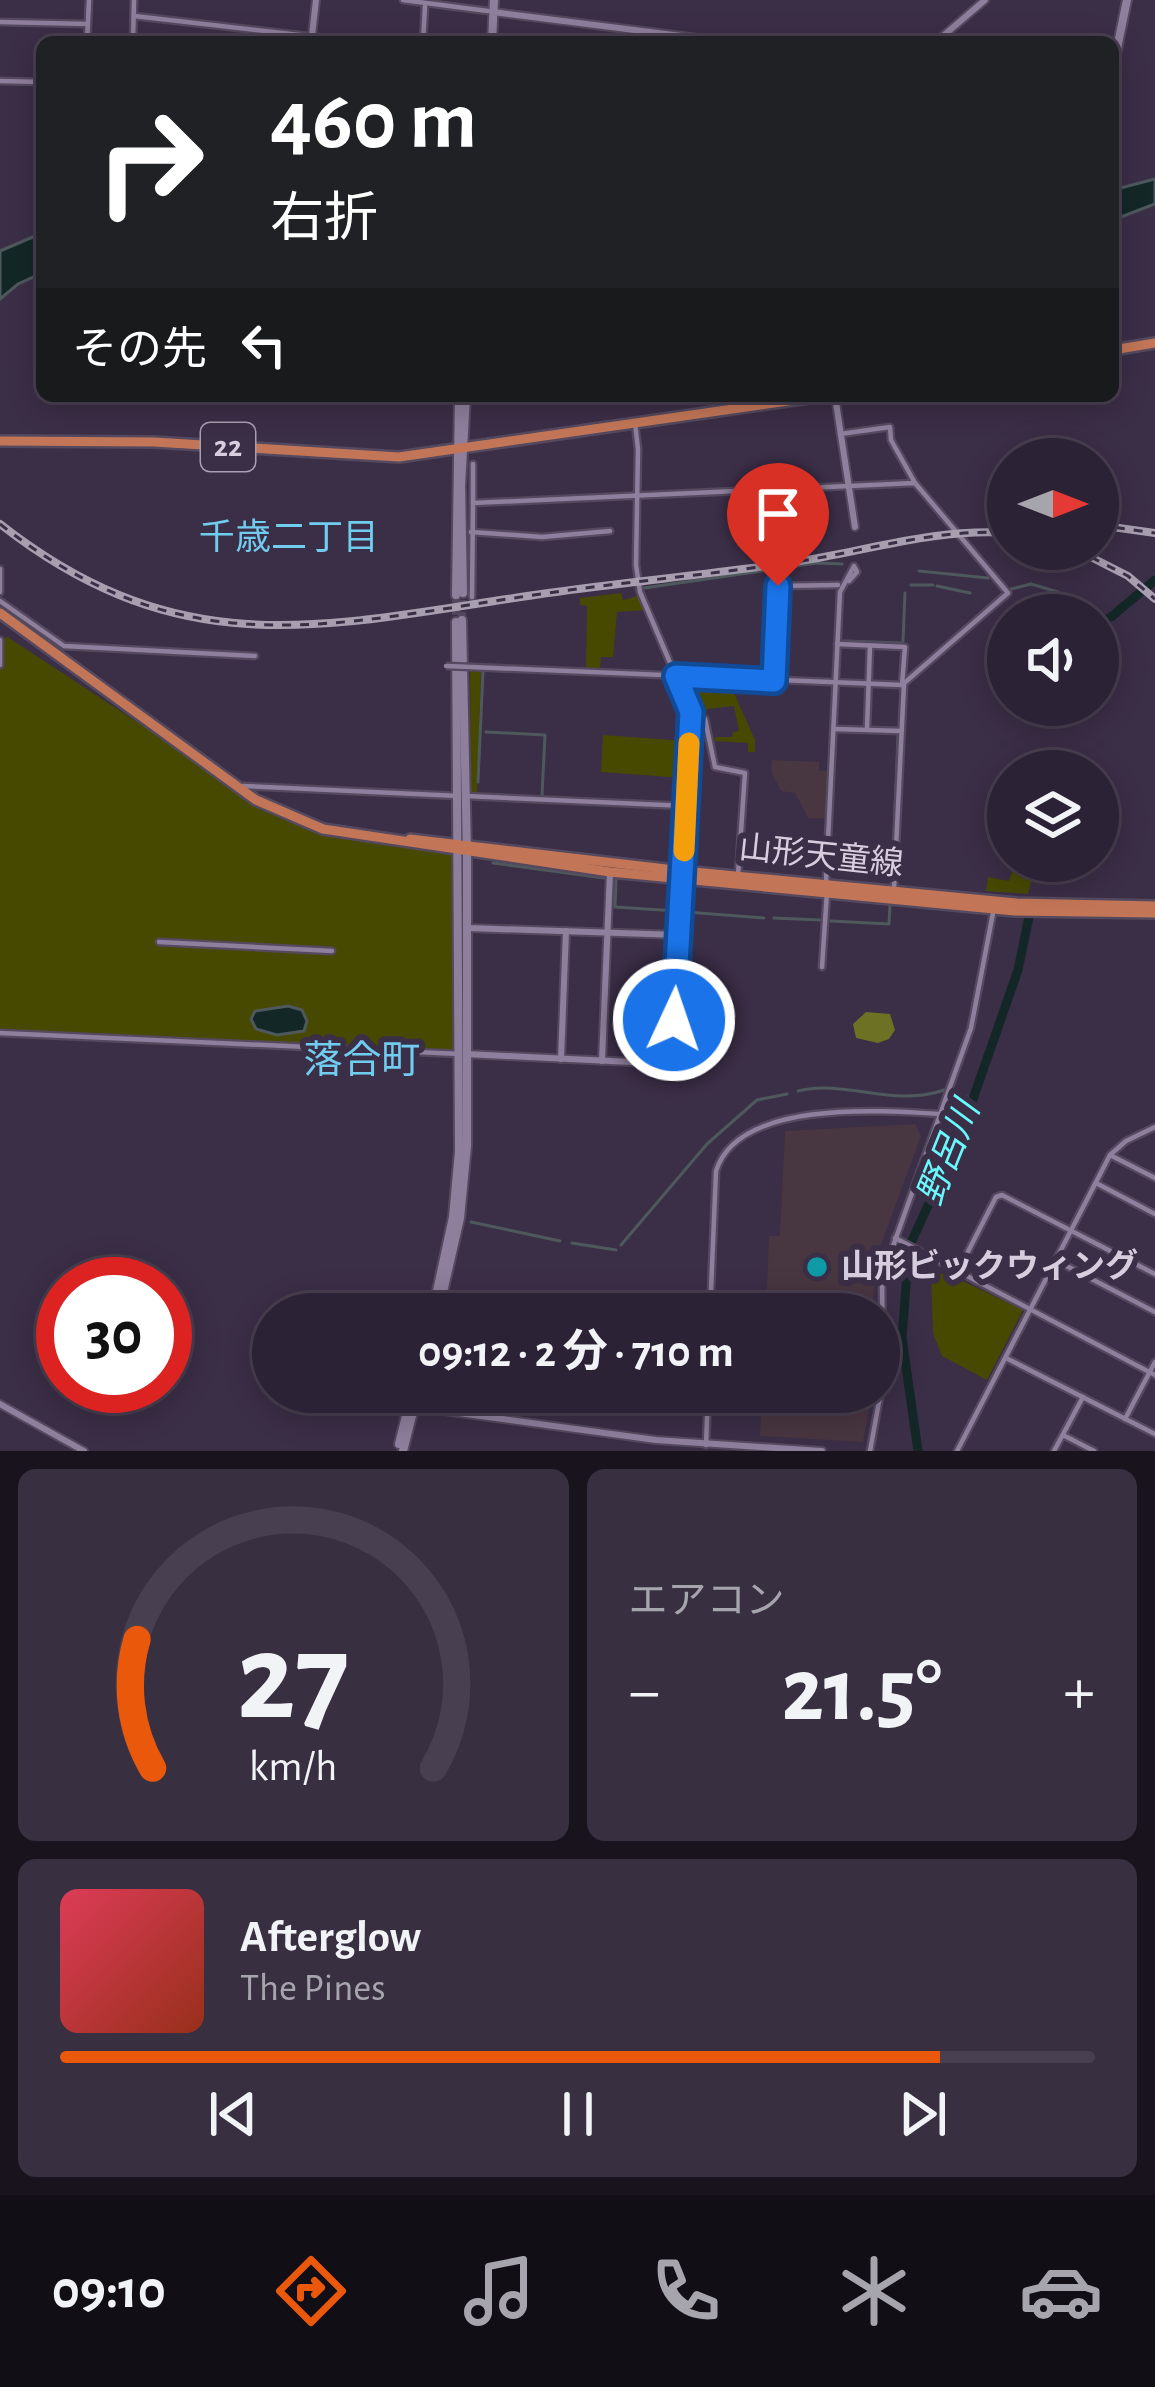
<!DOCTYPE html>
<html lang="ja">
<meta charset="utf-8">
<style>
body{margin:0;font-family:"Alegreya Sans","Noto Sans JP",sans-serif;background:#382f41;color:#f1f3f6;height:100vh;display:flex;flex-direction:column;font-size:45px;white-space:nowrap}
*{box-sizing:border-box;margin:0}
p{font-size:39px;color:#a6a4ad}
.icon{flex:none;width:66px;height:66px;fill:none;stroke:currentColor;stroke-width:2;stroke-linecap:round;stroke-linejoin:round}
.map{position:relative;height:1451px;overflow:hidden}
.panel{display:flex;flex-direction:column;gap:18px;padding:18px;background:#18131d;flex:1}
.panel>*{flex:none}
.guide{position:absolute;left:36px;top:36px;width:1083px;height:366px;border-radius:18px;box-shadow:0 6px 30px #0003,0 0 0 3px #483f50;background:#202124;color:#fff;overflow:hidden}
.needle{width:78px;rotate:90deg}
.controls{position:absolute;left:987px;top:438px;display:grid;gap:24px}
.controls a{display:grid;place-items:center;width:132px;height:132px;border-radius:50%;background:#2c2235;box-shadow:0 6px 30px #0003,0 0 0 3px #483f50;font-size:60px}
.speed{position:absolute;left:36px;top:1257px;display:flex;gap:24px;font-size:60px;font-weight:700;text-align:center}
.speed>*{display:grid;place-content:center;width:156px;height:156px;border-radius:50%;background:#2c2235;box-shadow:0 6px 30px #0003,0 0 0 3px #483f50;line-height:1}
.speed .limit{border:18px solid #d22;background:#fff;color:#111}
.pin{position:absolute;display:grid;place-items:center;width:102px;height:102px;color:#fff;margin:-123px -51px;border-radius:50% 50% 50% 0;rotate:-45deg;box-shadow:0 0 12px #0007}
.pin .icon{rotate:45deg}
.me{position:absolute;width:132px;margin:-66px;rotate:3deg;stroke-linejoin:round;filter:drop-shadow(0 0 9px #0008)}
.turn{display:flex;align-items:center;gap:42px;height:252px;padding:0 36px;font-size:54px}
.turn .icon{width:156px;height:156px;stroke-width:2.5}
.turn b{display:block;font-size:84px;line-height:102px}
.then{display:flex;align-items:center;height:114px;padding:0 36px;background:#0003;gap:24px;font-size:45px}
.big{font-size:90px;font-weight:700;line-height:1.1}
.panel .widget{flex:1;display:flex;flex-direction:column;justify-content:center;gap:18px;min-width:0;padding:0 42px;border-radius:18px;background:#382f41}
.panel .dial{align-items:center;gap:0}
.dial svg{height:312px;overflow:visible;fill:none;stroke:#483f50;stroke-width:7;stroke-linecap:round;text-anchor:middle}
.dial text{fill:#f1f3f6;stroke:none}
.song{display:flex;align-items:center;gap:36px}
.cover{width:144px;height:144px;border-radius:18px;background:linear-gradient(135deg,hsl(350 70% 55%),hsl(10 70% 35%))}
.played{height:12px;border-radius:6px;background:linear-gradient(90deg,#ea580c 85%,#483f50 85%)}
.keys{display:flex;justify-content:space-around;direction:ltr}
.heat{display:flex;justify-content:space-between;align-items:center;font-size:66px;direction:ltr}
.panel .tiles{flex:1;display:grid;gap:18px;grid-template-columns:1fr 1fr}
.widget:last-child{grid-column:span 2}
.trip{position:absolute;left:252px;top:1293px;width:648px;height:120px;border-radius:60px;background:#2c2235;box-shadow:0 6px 30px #0003,0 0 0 3px #483f50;font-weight:700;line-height:120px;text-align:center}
.tab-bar{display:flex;height:192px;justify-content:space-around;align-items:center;background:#120e15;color:#a6a4ad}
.tab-bar .icon{width:84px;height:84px}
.tab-bar .on{color:#ea580c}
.tab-bar b{font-size:54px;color:#f1f3f6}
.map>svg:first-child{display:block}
</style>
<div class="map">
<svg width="1155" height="1451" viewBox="0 0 1155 1451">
<rect width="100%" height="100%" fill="#3b2e47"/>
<g fill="#483640">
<polygon points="772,760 819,762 819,771 828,771 826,818 808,818 795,793 781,791 771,771"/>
<polygon points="915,1124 921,1136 877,1255 872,1314 766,1314 769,1236 780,1236 785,1131"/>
<polygon points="762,1392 872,1392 863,1442 760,1436"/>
</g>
<g fill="#474900">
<polygon points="621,593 623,600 638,596 644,610 617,612 613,657 601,657 600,669 586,668 587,606 580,605 580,598"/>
<polygon points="6,636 256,800 302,822 460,853 459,1054 0,1033 0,665 1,645"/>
<polygon points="470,670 481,670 477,792 471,793"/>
<polygon points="695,681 703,681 704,690 717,690 718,682 729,682 755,740 755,752 748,752 748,743 715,741 715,737 732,737 733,732 739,731 734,706 707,709 706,716 692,706 689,698 695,697"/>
<polygon points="603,735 685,741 683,778 601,772"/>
<polygon points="1016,861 1037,861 1028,894 986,891 988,877 1009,881"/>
<polygon points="931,1272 950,1275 1023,1310 987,1380 942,1356 933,1333"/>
</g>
<polygon fill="#6d7124" points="866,1012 890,1014 895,1030 889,1039 878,1043 856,1038 853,1024"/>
<g fill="#142727" stroke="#4e595e" stroke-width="3">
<polygon points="1155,179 1155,204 1113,220 1113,190"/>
<polygon points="42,233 42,273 18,284 0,299 0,251"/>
<polygon points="288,1006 302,1010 307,1021 304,1031 277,1035 256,1029 251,1019 255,1011"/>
</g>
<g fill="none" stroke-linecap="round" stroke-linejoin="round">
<g stroke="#4e595e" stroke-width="3">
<polyline points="919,571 988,578"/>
<polyline points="911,585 933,585"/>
<polyline points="937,586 970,593"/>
<polyline points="644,588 817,563 842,564"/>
<polyline points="1011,589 1031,584 1058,592"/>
<polyline points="1065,597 1080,612"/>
<polyline points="844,641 902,643"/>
<polyline points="903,641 905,593"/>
<polyline points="918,669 1003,593"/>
<polyline points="899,728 901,691"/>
<polyline points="486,732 545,735 542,795"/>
<polyline points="478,782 483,671"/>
<polyline points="894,837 898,733"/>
<polyline points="493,863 604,878"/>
<polyline points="616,880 615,907 677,911"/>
<polyline points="892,883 893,844"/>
<polyline points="686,912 764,918"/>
<polyline points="774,918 820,920"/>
<polyline points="831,921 889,924 890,904"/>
<path d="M 798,1091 C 845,1079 894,1108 944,1090"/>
<polyline points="953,1092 973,1099"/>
<polyline points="471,1222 560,1241"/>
<polyline points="572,1243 616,1250"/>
<polyline points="621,1245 707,1144 757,1100 787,1094"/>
</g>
<g stroke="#142727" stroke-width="9">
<polyline points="1098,623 1111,617 1155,580"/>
<polyline points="918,1451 902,1338 909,1247 954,1149 973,1099 1018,970 1031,907"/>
</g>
<g stroke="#52465e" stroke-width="8" stroke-dasharray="8 4" stroke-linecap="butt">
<polyline points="456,595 456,622"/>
<polyline points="462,620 463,593"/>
</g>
<defs>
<g id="minor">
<polyline points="403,0 488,11"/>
<polyline points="134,16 361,42"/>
<polyline points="0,22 88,24"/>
<polyline points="87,42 89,0"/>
<polyline points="133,42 134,0"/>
<polyline points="423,42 425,6"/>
<polyline points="0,81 42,82"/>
<polyline points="635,423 638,449 636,565 640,592 691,712 683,869"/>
<polyline points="840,434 890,427 891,440 915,483"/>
<polyline points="471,532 542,537 610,531"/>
<polyline points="0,569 0,592"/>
<polyline points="472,597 473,503"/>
<polyline points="0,601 64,646 255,656"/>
<polyline points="0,640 0,665"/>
<polyline points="837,644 905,647 902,685"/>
<polyline points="471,667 902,685 1008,593 915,483 473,503 473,464"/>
<polyline points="774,681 778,586 838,585"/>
<polyline points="691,712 705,719 715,767 745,773 738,875"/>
<polyline points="835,729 901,731"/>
<polyline points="867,729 870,646"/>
<polyline points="243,786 459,796"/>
<polyline points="465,796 686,806"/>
<polyline points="826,881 840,592 854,566 857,572 849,581"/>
<polyline points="894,888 904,684"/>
<polyline points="159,942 332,951"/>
<polyline points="822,967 827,892"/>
<polyline points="0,1033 460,1054"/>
<polyline points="672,1064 682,880"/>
<polyline points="1112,1156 1155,1178"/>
<polyline points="1096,1183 1155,1214"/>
<polyline points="895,1238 1155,1375"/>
<polyline points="1059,1262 1155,1312"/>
<polyline points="957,1273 996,1197 1002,1195 1155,1274"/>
<path d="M 710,1314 L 716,1171 C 738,1100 879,1110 940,1114"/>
<polyline points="1006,1358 1155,1434"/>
<polyline points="1125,1419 1155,1362"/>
<polyline points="1063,1435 1094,1451"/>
<polyline points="706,1445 708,1392"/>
<polyline points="870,1451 883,1380 882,1277 971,1028 993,913"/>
<polyline points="957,1451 1110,1155 1126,1141 1155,1127"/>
<polyline points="1054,1451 1083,1397"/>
</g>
<g id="tertiary">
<polyline points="493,12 729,42"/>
<polyline points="312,36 316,0"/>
<polyline points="936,42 985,0"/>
<polyline points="835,396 855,527"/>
<polyline points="468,928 679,935"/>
<polyline points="466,1054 672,1064"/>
<polyline points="561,1059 566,931"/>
<polyline points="602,1061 610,872"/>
<polyline points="0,1404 84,1451"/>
<polyline points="415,1407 656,1440 822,1451"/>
</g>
<g id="secondary">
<polyline points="492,42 494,0"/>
<polyline points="1113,68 1127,0"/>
<polyline points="463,593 461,486 466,396"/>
<polyline points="456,595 459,396"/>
<polyline points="432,1314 453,1217 459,1151 456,622"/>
<polyline points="438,1314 460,1218 467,1146 467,854 462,620"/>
<polyline points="399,1444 412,1392"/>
<polyline points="403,1451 418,1392"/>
</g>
<g id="primary">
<polyline points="1113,350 1155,343"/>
<polyline points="0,441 154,442 399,457 823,396"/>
<polyline points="0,613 256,800 323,829 610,872 1015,911 1155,913"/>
<polyline points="410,839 683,871 1016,903 1155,906"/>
</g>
</defs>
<use href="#minor" stroke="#54495e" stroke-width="9"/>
<use href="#tertiary" stroke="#54495e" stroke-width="10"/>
<use href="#secondary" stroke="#54495e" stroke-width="12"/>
<use href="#primary" stroke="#54495e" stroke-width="14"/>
<use href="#minor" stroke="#8e7f9c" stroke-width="4.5"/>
<use href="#tertiary" stroke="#8e7f9c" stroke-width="6"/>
<use href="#secondary" stroke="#8e7f9c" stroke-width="8"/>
<use href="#primary" stroke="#c37657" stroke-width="9"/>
<defs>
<g id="rail">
<path d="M 0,524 C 187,671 335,623 548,593 C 632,581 717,574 801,561 C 869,550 939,528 1008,533"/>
<polyline points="1098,525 1155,533"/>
<polyline points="1075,549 1128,576 1155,599"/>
</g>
</defs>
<use href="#rail" stroke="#a79eb0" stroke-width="8"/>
<use href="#rail" stroke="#3b2e47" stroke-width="3" stroke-dasharray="9" stroke-linecap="butt"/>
<defs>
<polyline id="minor-bridge" points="446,666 471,667"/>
</defs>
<use href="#minor-bridge" stroke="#54495e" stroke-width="9" stroke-linecap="butt"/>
<use href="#minor-bridge" stroke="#8e7f9c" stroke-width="4.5"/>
</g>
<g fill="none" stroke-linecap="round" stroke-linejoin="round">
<defs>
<polyline id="route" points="674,1020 691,712 676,676 774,681 778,586"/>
</defs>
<use href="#route" stroke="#114b97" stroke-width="30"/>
<use href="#route" stroke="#1a73e8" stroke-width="21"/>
<polyline stroke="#f59e0b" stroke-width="21" points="684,851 689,743"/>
</g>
<circle fill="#0f9aa8" stroke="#3b2e47" stroke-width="4.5" cx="817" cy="1267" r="12"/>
<g text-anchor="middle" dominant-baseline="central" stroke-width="12" stroke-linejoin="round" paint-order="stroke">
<rect fill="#3b2e47" stroke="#a89eb1" stroke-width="3" x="201" y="423" width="54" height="48" rx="9"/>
<g font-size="30" font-weight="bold" fill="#d6cede">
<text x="228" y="447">22</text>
</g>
<g font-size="33" fill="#d6cede" stroke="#3b2e47">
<text transform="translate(821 857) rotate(6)">山形天童線</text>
</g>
<g font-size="33" font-weight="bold" fill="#d6cede" stroke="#3b2e47" text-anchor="start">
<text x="841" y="1267">山形ビックウィング</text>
</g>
<g font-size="36" fill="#70cdef" stroke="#3b2e47">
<text x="289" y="538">千歳二丁目</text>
</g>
<g font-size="36" font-style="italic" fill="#68f8fd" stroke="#3b2e47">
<text transform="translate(949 1153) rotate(-68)">野呂川</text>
</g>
<g font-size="39" fill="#70cdef" stroke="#3b2e47">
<text x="362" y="1061">落合町</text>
</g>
</g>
</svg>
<div class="controls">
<a><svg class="needle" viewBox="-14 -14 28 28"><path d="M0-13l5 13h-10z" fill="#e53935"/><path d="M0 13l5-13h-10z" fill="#a6a4ad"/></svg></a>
<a><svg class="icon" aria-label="sound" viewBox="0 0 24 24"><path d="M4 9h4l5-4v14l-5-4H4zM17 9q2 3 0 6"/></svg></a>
<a><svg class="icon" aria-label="layers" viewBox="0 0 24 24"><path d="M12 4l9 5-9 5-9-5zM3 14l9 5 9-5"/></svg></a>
</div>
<div class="speed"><div class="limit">30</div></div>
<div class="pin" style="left:778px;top:586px;background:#d93025"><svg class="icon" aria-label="arrive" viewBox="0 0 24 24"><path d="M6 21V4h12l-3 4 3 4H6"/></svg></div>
<svg class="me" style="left:674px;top:1020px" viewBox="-20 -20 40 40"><circle r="17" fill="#1a73e8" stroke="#fff" stroke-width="3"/><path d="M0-11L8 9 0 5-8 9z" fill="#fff"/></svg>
<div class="trip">09:12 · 2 分 · 710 m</div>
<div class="guide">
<div class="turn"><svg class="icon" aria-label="right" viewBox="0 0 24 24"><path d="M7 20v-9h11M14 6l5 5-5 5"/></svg><div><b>460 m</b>右折</div></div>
<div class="then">その先<svg class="icon" aria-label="left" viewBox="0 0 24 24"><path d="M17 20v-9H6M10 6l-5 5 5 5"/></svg></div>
</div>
</div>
<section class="panel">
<div class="tiles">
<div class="widget dial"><svg viewBox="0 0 100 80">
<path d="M14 69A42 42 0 1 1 86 69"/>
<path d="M14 69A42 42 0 0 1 10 36" stroke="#ea580c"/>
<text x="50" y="56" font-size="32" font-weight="700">27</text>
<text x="50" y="72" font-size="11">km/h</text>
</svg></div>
<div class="widget"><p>エアコン</p>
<div class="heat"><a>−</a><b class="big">21.5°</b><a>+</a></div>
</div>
<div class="widget">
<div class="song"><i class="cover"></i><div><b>Afterglow</b><p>The Pines</p></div></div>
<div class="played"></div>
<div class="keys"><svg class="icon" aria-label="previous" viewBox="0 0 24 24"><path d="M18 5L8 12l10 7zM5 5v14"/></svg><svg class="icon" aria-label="pause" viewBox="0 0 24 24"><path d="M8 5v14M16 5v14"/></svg><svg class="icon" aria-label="next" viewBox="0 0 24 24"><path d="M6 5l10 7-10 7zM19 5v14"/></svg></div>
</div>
</div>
</section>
<nav class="tab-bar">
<b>09:10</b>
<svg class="icon on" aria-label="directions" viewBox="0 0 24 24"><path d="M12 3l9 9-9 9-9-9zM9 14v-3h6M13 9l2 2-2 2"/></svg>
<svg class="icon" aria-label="music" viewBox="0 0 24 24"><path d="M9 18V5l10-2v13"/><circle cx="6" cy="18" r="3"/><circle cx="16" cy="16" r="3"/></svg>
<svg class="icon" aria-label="phone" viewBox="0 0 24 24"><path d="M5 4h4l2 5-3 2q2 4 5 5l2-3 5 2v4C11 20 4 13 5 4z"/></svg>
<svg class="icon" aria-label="climate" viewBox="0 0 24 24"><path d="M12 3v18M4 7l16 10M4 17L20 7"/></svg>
<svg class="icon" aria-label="car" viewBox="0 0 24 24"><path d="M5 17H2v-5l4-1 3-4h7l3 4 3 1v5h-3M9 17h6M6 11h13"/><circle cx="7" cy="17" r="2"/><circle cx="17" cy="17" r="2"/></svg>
</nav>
